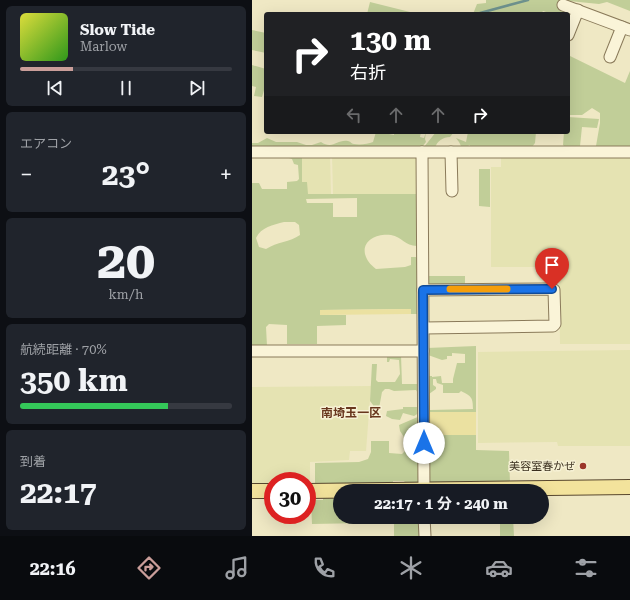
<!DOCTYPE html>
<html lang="ja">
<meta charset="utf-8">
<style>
body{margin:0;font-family:"Roboto Serif","Noto Sans JP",serif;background:#20242c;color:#f1f3f6;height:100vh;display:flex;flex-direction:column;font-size:15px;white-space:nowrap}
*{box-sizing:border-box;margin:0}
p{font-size:13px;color:#9ea1a6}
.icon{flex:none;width:22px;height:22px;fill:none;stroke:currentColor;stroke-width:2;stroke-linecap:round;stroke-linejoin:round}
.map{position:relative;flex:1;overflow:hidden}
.sheet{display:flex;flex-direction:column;gap:6px;padding:6px;background:#0d0f14;width:252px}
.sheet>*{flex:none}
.hud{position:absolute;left:12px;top:12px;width:306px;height:122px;border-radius:4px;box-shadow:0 4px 16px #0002;background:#202124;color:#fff;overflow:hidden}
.speed{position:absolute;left:12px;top:472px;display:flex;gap:8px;font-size:20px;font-weight:700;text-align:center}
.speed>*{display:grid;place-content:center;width:52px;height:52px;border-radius:50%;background:#171b24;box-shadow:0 4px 16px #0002;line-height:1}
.speed .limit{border:6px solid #d22;background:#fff;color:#111}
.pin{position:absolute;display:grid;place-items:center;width:34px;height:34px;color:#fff;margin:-41px -17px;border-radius:50% 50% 50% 0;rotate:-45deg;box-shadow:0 0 4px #0007}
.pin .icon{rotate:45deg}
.me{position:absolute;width:44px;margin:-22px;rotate:0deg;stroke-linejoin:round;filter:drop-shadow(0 0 3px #0008)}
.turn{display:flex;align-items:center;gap:14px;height:84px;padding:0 20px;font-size:18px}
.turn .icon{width:52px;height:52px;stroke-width:2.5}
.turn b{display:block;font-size:28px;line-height:34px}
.lanes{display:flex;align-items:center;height:38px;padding:0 20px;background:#0003;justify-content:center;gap:20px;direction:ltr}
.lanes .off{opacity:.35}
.big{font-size:30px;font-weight:700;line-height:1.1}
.sheet .card{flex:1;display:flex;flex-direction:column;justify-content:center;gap:6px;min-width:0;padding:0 14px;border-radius:6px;background:#20242c}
.sheet .dial{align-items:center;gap:0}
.dial b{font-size:52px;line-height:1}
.song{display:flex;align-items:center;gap:12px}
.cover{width:48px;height:48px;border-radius:6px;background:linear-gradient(135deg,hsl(60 70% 55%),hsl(110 70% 35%))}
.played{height:4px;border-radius:2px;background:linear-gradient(90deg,#ca9e9a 25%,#363941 25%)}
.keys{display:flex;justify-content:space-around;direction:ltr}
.heat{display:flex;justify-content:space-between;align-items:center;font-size:22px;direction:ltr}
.charge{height:6px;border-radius:3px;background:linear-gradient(90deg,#34c759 70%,#363941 0)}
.trip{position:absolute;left:81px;top:484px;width:216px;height:40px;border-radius:20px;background:#171b24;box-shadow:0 4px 16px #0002;font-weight:700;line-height:40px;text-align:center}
.tabs{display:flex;height:64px;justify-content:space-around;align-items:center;background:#090b0e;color:#9ea1a6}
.tabs .icon{width:28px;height:28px}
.tabs .selected{color:#ca9e9a}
.tabs b{font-size:18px;color:#f1f3f6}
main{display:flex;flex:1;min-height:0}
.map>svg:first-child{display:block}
</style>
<main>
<section class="sheet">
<div class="card">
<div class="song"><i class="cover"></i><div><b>Slow Tide</b><p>Marlow</p></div></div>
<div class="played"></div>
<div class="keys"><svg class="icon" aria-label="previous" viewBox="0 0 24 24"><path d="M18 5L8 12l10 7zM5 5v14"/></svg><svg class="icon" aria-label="pause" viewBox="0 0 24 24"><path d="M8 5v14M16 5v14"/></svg><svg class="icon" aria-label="next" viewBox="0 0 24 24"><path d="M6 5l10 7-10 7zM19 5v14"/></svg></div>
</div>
<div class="card"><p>エアコン</p>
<div class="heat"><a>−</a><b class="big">23°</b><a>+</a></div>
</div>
<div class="card dial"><b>20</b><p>km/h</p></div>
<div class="card"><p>航続距離 · 70%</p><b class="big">350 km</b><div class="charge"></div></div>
<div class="card"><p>到着</p><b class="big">22:17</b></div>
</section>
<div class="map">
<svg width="378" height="536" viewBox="0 0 378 536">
<rect width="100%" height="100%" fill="#efe8c4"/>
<g fill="#e5e3b2">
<polygon points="50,155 78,155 79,194 56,194 50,182"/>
<polygon points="80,155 163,155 167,159 167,194 81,194"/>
<polygon points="249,156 378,156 378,344 308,344 307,267 239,267 239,167 249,167"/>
<polygon points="378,350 378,446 306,446 305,442 226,443 226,352"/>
<polygon points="119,386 114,451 98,451 97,460 58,462 58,485 55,485 55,481 21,481 21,486 0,486 0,387"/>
</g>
<g fill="#c1ce98" fill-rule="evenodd">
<polygon points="234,0 378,0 378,11 355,2 347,4 317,1 307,6 320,13 316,27 316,14 300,14 291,11 289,14 221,14 225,4 234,3"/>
<polygon points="118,2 158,12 157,14 115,14"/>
<polygon points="0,30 14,33 14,53 0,50"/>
<polygon points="316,55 373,83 378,71 378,146 375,148 345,148 344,146 348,123 348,113 340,108 330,115 316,115"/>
<polygon points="0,65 14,69 14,87 13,87 10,97 2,96 4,87 0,86"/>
<polygon points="316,117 347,119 345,128 330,127 328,146 312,146 311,145 312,132 316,132"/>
<path d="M 124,132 L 134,132 L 137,134 L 142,135 L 142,132 L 169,132 L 168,137 L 172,138 L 174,132 L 173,139 L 174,142 L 170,147 L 0,150 L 0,143 L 6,143 L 15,138 L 24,142 L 45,142 L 54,145 L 60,145 L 69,142 C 81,150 85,139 96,141 C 100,142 98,143 102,144 C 108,145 116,144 121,142 Z"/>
<path d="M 184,132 L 202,132 L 198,137 C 191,137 185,141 183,148 L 172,147 Z"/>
<polygon points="216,132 284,132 283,143 280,147 221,148 217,145 216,147 210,148 207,142 204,138 214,142"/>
<path d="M 50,155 L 50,182 L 55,182 L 56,194 L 167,194 L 167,243 L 165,246 C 153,246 150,237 139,235 C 127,233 110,239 113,254 C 115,261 118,264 124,269 L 153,267 L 159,265 L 159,257 L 164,257 L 167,261 L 167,314 L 159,314 L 159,309 L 68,310 L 68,315 L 94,315 L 94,325 L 65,326 L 65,344 L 35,344 L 35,325 L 17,324 L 14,327 L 15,346 L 0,345 L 0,183 L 7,183 L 10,189 L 35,189 L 35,182 L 45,181 L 47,179 L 46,165 L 42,164 L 40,159 L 34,157 ZM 105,198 L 105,217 L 81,217 L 81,203 L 55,203 L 54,199 ZM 32,222 L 43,222 L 47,225 L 48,235 C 38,242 25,242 14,249 L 7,247 L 4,238 C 9,227 21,225 32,222 Z"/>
<polygon points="227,169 238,169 238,207 227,206"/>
<polygon points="175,276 213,276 213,286 178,286 175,284"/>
<path d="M 224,346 L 224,412 L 175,412 L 175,376 L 180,376 L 180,377 L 189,376 L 190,383 L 201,383 L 201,379 L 205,363 L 213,363 L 213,354 L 200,353 L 200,356 L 195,356 L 195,359 L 190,360 L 176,355 L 175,348 ZM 181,379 L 184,379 L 185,383 L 191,385 L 191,393 L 207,393 L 209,391 C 219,396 221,397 221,409 L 178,410 L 177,394 L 184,389 L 184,387 L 181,385 Z"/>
<polygon points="135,354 149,355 150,384 166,384 167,382 168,393 166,393 164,390 142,391 137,389 133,389 130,392 126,414 124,417 122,416 121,405 118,401 120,364 125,364 124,380 126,382 143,382 148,374 147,360 138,359 137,362 135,362"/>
<polygon points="151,407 167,407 167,413 162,416 151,413 148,420 140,419 134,416 135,411 151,409"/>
<polygon points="168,416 168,484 155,485 152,481 141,481 141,484 63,485 63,463 107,462 116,459 119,452 119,441 137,441 137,453 150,454 153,451 158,451 153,447 152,437 148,431 147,425"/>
<polygon points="176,435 224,435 224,450 257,451 258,484 179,485 177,482"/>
<polygon points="71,498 88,498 88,517 114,517 114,523 60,524 59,500 71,500"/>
<rect x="142" y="517" width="26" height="19"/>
<polygon points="219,517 261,517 262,536 248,536 248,519"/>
</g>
<g fill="#ebe1a1">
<polygon points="159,309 159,314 68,315 68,310"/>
<polygon points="175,412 224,412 224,435 176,435"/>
</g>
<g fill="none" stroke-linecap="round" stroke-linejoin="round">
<polyline stroke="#6d918d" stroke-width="2.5" points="228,13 276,0"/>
<defs>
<g id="minor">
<polyline points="311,5 378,30"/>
<polyline points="316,35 326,10"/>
<polyline points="358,57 370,27"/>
<polyline points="0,152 378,152"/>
<polyline points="170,152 172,491"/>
<polyline points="199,152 200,191"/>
<polyline points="171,290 300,289 302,290 303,324 301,326 172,328"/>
<polyline points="0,351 171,351"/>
<polyline points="172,517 173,536"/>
</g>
<g id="major">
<polyline points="0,491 21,491"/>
<polyline points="55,491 378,487"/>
</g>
</defs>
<use href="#minor" stroke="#8a7a5a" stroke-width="13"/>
<use href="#major" stroke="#58472e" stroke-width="16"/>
<use href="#minor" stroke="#faf4d8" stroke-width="11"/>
<use href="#major" stroke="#f3e39c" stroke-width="14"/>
</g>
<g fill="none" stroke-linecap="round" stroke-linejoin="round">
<defs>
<polyline id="route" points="172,443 171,290 300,289"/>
</defs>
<use href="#route" stroke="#114b97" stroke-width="10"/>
<use href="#route" stroke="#1a73e8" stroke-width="7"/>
<polyline stroke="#f59e0b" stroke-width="7" points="198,289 255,289"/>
</g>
<circle fill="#9b3629" stroke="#f6f1d4" stroke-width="1.5" cx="331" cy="466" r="4"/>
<g text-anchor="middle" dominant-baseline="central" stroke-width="3" stroke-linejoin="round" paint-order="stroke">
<g font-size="11" fill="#3a2f1e" stroke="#f6f1d4" text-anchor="end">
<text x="323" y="466">美容室春かぜ</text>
</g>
<g font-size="12" font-weight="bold" fill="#68361d" stroke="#f6f1d4">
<text x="99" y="413">南埼玉一区</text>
</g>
</g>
</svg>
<div class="speed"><div class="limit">30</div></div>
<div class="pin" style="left:300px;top:289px;background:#d93025"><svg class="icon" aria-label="arrive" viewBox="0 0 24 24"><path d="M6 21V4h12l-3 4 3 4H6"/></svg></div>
<svg class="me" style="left:172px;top:443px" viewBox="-20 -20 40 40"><circle r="19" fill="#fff"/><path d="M0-13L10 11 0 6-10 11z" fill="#1a73e8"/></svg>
<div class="trip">22:17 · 1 分 · 240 m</div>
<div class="hud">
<div class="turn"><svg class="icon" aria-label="right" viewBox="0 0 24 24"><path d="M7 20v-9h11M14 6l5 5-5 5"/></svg><div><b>130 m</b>右折</div></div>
<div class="lanes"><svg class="icon off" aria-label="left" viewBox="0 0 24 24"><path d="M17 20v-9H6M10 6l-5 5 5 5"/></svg><svg class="icon off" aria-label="ahead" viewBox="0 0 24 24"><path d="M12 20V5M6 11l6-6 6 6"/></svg><svg class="icon off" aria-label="ahead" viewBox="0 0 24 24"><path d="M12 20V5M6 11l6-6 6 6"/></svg><svg class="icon" aria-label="right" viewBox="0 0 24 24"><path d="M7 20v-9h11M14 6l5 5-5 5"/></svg></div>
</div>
</div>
</main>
<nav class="tabs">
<b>22:16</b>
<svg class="icon selected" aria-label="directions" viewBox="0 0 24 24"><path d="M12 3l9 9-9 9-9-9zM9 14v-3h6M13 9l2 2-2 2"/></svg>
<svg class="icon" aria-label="music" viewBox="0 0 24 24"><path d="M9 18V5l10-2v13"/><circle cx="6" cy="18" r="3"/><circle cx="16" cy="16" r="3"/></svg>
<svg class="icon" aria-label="phone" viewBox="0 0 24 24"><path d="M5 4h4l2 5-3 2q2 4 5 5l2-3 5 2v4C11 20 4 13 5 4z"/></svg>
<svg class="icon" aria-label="climate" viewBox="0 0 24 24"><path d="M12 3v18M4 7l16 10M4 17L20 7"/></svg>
<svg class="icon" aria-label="car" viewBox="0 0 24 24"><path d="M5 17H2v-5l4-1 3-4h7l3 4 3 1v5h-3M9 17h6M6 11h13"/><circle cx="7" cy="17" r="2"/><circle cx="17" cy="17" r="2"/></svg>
<svg class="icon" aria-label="filters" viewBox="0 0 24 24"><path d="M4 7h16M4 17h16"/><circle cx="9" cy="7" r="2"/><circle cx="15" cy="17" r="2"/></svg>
</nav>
